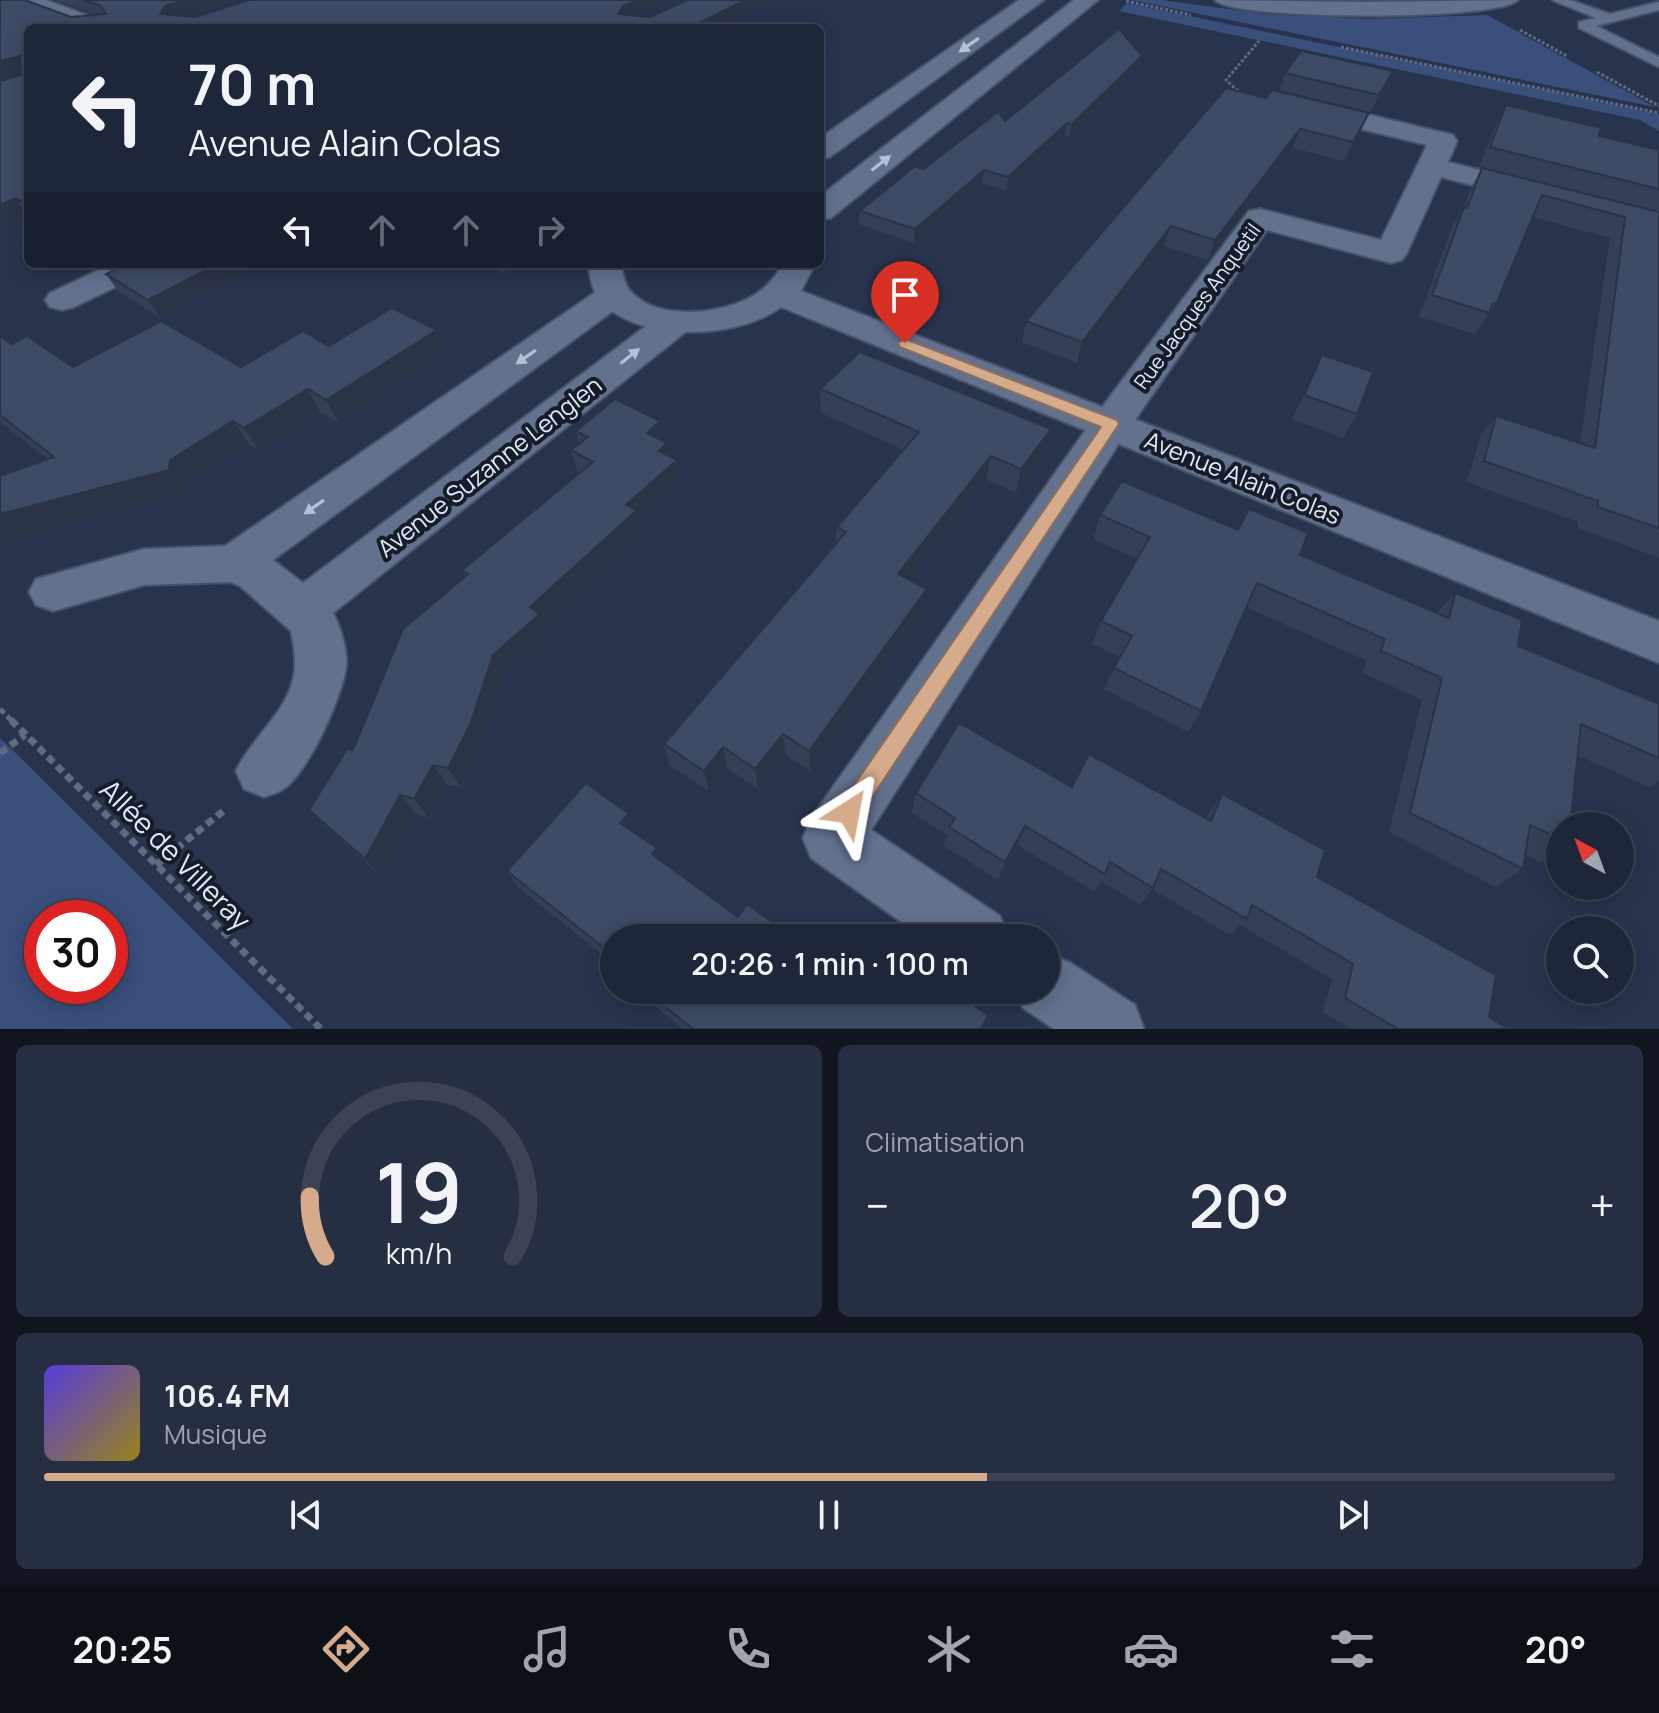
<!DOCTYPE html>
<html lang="fr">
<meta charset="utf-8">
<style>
body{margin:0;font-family:Manrope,sans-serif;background:#262f42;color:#f1f3f6;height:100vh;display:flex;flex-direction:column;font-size:30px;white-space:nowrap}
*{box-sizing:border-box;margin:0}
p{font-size:26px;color:#a1a5af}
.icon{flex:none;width:44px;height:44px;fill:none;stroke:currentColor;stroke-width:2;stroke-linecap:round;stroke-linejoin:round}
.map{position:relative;height:1029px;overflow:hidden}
.details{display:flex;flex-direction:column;gap:16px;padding:16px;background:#101520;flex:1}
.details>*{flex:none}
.hud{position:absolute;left:24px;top:24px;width:800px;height:244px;border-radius:12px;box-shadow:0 4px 20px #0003,0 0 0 2px #3c4454;background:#1e273a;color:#f1f3f6;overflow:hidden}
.needle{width:52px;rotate:319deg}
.fabs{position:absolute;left:1546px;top:812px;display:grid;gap:16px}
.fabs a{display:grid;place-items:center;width:88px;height:88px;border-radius:50%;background:#1e273a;box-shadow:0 4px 20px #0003,0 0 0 2px #3c4454;font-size:40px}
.speed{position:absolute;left:24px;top:900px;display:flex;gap:16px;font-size:40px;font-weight:700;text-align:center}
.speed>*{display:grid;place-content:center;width:104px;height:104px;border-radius:50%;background:#1e273a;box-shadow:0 4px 20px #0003,0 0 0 2px #3c4454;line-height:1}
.speed .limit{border:12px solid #d22;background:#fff;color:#111}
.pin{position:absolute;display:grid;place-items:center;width:68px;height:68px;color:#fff;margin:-82px -34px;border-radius:50% 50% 50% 0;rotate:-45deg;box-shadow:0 0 8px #0007}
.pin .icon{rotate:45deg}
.me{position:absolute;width:88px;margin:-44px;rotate:34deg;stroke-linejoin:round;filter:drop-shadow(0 0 6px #0008)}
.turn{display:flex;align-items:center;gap:28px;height:168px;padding:0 32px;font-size:36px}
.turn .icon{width:104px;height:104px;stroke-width:2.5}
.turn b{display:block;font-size:56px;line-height:68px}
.lanes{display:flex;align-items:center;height:76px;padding:0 32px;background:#0003;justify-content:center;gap:40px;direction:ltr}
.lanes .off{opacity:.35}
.big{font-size:60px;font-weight:600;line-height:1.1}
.details .tile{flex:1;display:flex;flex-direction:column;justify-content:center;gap:12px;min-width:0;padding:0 28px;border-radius:12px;background:#262f42}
.details .dial{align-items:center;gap:0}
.dial svg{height:208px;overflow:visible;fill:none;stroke:#3c4454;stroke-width:7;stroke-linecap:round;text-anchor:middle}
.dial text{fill:#f1f3f6;stroke:none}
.song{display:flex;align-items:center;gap:24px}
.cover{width:96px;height:96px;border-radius:12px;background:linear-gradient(135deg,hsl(250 70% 55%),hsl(50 70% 35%))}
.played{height:8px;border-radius:4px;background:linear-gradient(90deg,#d6ab8b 60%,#3c4454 60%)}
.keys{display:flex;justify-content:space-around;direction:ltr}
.heat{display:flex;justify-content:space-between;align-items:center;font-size:44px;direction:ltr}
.details .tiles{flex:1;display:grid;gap:16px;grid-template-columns:1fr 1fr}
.tile:last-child{grid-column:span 2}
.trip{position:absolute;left:600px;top:924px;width:460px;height:80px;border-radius:40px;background:#1e273a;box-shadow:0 4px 20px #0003,0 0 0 2px #3c4454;font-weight:600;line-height:80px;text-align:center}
.menu{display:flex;height:128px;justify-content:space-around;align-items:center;background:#0c1017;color:#a1a5af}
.menu .icon{width:56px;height:56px}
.menu .on{color:#d6ab8b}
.menu b{font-size:36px;color:#f1f3f6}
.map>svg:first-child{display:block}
</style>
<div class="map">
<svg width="1659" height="1029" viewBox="0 0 1659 1029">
<rect width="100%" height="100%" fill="#28344e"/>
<g fill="#3a4f7c" fill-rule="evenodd">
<polygon points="1132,0 1161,0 1265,14 1369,19 1487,15 1655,107"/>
<polygon points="1127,3 1659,114 1659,131 1640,120 1119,11"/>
<path d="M 0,738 L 27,764 L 293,1029 L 0,1029 ZM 110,918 L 110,986 L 42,986 L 42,918 Z"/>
</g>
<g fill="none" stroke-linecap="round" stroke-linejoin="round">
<defs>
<polygon id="lane" points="1552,0 1570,0 1610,14 1659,2 1659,10 1596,26 1659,57 1659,67 1579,28 1579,22 1596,18"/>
<g id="street">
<polygon points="1019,0 1044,0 830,157 820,159 820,138"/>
<polygon points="1074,0 1098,0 831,218 820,220 820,196"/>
<path d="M 1215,0 L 1366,2 L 1518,0 C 1501,21 1232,21 1215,0 Z"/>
<polygon points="1308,100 1453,135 1457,141 1448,162 1544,186 1548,192 1544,198 1533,201 1441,177 1407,253 1402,260 1391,263 1267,230 1125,434 871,830 1000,916 1009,938 924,938 811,858 803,838 811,818 1097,414 1249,211 1260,209 1381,240 1427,145 1299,114 1295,108 1299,102"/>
<polygon points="111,264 153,264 149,271 74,307 62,310 50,307 45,300 50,293"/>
<path d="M 612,286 L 624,289 L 629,296 L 624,303 L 273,560 L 303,583 L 662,314 L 675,311 L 688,314 L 693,322 L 688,330 L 333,613 C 341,628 348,651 346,668 C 341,699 308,774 282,790 C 277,793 269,795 264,797 L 244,789 L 236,771 C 253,734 296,707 295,662 C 295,652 293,641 291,631 L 240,586 L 230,582 L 144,585 L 53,611 L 36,605 L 29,592 L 36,579 L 144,549 L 225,546 L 600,289 Z"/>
<polygon points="1046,953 1069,962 1135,1005 1144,1029 1054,1029 1023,1008 1016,990 1046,990"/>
</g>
<g id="secondary">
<polygon points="15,0 46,0 108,23 111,28 80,28 18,5"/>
<path d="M 588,264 L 620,264 C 623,271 624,282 628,288 C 652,321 715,315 747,299 C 764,291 774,279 783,264 L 815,264 L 801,291 L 1659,621 L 1659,663 L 781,307 C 737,340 629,345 596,294 C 591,286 590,274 588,264 Z"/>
</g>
</defs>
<use href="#lane" stroke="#475167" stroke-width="4"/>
<use href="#street" stroke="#475167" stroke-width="4"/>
<use href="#secondary" stroke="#475167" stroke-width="4"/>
<g stroke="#606b82" stroke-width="3" stroke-dasharray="3 2" stroke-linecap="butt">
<polyline points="1126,1 1191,15"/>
<polyline points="1520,30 1567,56"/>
<polyline points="1341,47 1659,113"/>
<polyline points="1597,72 1659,106"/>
<polyline points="1238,91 1226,80 1259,41"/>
</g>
<polyline stroke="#606b82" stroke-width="5" stroke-dasharray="6 4" stroke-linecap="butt" points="0,709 13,722"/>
<g stroke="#606b82" stroke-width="7" stroke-dasharray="8 5" stroke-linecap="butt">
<polyline points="11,720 321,1029"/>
<polyline points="0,753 25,735"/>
<polyline points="156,865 227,808"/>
</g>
<use href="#lane" fill="#62718e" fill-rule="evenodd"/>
<use href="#street" fill="#62718e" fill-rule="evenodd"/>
<use href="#secondary" fill="#62718e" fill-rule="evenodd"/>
</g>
<g fill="#354058">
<polygon points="0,0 71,17 96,15 55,0 233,0 184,16 196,17 635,16 650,17 688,0 772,0 718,28 28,28 28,215 0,226 21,75 21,73 0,79"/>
<polygon points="1139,68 1069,137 1064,136 1006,190 982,183 914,243 859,224 860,211 923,169 1005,121"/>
<polygon points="1285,73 1385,87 1371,112 1279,90"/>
<polygon points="1226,88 1360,132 1344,161 1293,148 1208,260 1164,246 1077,363 1022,342 1026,321"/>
<polygon points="1506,105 1599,136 1659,150 1659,558 1578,528 1578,522 1467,482 1480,437 1496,416 1580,443 1610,238 1533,217 1496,304 1475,334 1419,317 1452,227 1463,208 1471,188 1482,168 1537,182 1479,167 1496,125"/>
<polygon points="126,264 261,264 159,317 118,291 106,274"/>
<polygon points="484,264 521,264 505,274"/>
<polygon points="0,336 11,344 73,367 241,367 329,346 446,353 339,423 320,412 259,451 249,444 187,483 187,493 48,459 0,422"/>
<polygon points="1322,355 1357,414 1343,438 1292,419"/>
<polygon points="820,389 1046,453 1016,493 986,479 909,580 924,612 810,771 785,754 758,789 727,768 709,791 669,765 664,744 836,542 837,527 904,450 821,413"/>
<polygon points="576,431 664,441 681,484 640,522 642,534 544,625 549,636 504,677 482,746 462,788 447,785 429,818 416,814 382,877 328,829 309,810 353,750 465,576 462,570 578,474 571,450 579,444"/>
<polygon points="1100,515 1238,530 1300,555 1437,613 1455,593 1518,646 1659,758 1659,781 1650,787 1577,755 1560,826 1560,848 1540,862 1525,854 1523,869 1496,887 1389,832 1422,700 1363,673 1367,661 1246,607 1201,711 1188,732 1104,689 1120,657 1092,644 1101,621 1137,559 1093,539"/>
<polygon points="1072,787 1206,818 1222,794 1317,877 1489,1017 1509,1029 1351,1029 1323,1012 1332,979 1240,925 1230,935 1152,889 1140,905 1101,881 1094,891 1017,845 998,880 944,846 947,835 912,813 916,793"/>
<polygon points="629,814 636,833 657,848 662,861 738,917 794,938 614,938 614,964 519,888 507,871"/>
<polygon points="638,990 880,990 886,994 981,1029 683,1029 641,995"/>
</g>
<g fill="#2b3447">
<polygon points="185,0 233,0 172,20 160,14 165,6"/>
<polygon points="637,0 669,0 625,20 618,14 623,6"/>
<polygon points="745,0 772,0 718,28 689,28"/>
<polygon points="20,56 28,71 0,79 0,61"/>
<polygon points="1142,56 1139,68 1069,137 1072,124"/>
<polygon points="1393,71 1385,87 1371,112 1379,95"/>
<polygon points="1369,113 1360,132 1344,161 1353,142"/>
<polygon points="1067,123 1064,136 1006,190 1008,177"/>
<polygon points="1300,129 1293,148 1208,260 1215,240"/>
<polygon points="984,170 982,183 914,243 915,229"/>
<polygon points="15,198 27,215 0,226 0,205"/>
<polygon points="1171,226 1164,246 1077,363 1082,342"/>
<polygon points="218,264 261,264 159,317 148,300"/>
<polygon points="502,264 521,264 505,274"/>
<polygon points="437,330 446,353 339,423 326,400"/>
<polygon points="308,389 320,412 259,451 244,428"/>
<polygon points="233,421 249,444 187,483 187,493 0,543 0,514 170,460"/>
<polygon points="660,421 665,445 667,443 671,465 677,460 681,484 640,522 642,534 544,625 549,636 504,677 482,746 462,788 448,768 493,655 530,607 626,505 647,433"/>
<polygon points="1051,429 1046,453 1016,493 1021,469"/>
<polygon points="991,456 986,479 896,597 898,574"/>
<polygon points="927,589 924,612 810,771 809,751"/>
<polygon points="783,734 785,754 758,789 755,769"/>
<polygon points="723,747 727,768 709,791 704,771"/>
<polygon points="433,765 447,785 429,818 414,799"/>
<polygon points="400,795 416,814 382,877 365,859"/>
<polygon points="629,814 636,833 620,823"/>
<polygon points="1025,826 1017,845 998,880 1005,862"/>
<polygon points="657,848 664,866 652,854"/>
</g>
<g fill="#3e4b66" stroke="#2b3447" stroke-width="2">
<polygon points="0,0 25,0 71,17 106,14 101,6 84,0 185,0 165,6 160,14 196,17 249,0 637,0 623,6 618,14 650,17 688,0 745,0 689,28 28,28 28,205 15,198 0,205 0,81 21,75 20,56 0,61"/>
<polygon points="1119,29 1142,56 1072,124 1067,123 1008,177 984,170 915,229 860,211 915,166 923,169 998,112 1005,121"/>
<polygon points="1301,51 1393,71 1379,95 1285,73"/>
<polygon points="1226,88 1266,98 1272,90 1369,113 1353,142 1300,129 1215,240 1171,226 1082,342 1026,321"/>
<polygon points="1506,105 1601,128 1599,136 1659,150 1659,189 1490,147"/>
<polygon points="1482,168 1659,212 1659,528 1598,507 1598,501 1484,461 1496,416 1595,448 1625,217 1542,195 1496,304 1493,303 1489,313 1432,295 1464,207 1467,208"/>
<polygon points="126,264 218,264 148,300 106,274"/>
<polygon points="392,308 437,330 326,400 308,389 244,428 233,421 170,460 169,470 0,514 0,476 54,457 0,415 0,336 11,344 27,336 73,367 161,321 241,367 303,331 329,346"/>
<polygon points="860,352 1051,429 1021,469 991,456 898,574 927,589 809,751 783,734 755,769 723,747 704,771 664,744 846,532 837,527 919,432 820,389"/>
<polygon points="1322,355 1373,372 1357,414 1304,395"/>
<polygon points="615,399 660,421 647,433 667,443 659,451 677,460 626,505 637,510 530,607 540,614 493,655 470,725 448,768 433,765 414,799 400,795 365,859 309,810 347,749 353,750 403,629 468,574 462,570 593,462 571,450 588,437 576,431"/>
<polygon points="1122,481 1238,530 1249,509 1308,533 1300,555 1449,618 1455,593 1522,620 1518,646 1659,704 1659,758 1581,724 1570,826 1560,826 1560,839 1530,825 1523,869 1410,813 1442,678 1381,651 1385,639 1257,583 1201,711 1114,668 1132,636 1101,621 1150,537 1100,515"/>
<polygon points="959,723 1072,787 1089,754 1211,821 1222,794 1325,850 1317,877 1496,975 1489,1017 1509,1029 1398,1029 1345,998 1353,964 1252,905 1247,919 1161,869 1153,888 1110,862 1105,874 1025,826 1005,862 949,827 955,818 916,793"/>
<polygon points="586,783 629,814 620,823 657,848 652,854 738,917 747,904 794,938 614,938 614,956 507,871"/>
<polygon points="644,990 880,990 886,994 888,990 951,990 988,1015 981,1029 693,1029"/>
</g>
<defs><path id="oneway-solid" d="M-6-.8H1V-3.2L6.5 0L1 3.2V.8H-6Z" transform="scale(2)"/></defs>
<g fill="#b5c0d5">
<use href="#oneway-solid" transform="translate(969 45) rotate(145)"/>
<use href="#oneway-solid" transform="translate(881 163) rotate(-38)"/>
<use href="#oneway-solid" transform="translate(630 356) rotate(-38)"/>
<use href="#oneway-solid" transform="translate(526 357) rotate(145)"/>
<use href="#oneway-solid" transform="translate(314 507) rotate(145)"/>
</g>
<polygon fill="#d6ab8b" stroke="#8b6f5a" stroke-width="2" points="905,339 1117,420 1119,424 857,820 849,823 841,820 837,812 841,804 1101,427 900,347 898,343"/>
<g text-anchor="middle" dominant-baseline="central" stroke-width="8" stroke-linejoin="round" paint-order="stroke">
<g font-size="20" fill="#e1eafb" stroke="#161c28">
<text transform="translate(1197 306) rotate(-54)">Rue Jacques Anquetil</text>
</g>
<g font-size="24" fill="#e1eafb" stroke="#161c28">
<text transform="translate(489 466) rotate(-38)">Avenue Suzanne Lenglen</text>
<text transform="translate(1243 477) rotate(22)">Avenue Alain Colas</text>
</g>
<g font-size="28" fill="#e1eafb" stroke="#161c28">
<text transform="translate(176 854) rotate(45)">Allée de Villeray</text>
</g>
</g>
</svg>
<div class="fabs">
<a><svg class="needle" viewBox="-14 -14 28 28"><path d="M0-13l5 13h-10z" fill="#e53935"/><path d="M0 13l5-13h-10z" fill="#a1a5af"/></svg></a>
<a><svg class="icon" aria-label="search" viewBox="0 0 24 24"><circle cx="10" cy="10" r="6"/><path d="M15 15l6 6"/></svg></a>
</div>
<div class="speed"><div class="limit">30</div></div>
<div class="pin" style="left:905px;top:343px;background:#d93025"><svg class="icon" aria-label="arrive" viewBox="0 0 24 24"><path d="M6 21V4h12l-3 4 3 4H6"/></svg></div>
<svg class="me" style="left:849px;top:812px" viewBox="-20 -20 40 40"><path d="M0-17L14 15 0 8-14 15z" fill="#d6ab8b" stroke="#fff" stroke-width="4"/></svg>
<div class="trip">20:26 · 1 min · 100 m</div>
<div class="hud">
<div class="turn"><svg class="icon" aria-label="left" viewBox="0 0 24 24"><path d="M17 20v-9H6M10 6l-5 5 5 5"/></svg><div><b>70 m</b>Avenue Alain Colas</div></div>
<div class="lanes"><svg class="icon" aria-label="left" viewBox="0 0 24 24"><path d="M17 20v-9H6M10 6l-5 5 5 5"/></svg><svg class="icon off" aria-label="ahead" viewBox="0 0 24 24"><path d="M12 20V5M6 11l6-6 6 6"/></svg><svg class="icon off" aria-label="ahead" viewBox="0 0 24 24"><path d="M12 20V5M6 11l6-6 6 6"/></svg><svg class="icon off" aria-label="right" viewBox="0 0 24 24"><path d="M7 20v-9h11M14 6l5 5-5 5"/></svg></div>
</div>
</div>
<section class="details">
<div class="tiles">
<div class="tile dial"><svg viewBox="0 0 100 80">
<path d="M14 69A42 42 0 1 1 86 69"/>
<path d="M14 69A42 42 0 0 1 8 46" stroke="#d6ab8b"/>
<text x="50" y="56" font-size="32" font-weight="700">19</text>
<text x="50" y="72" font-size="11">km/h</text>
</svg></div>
<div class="tile"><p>Climatisation</p>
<div class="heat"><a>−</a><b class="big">20°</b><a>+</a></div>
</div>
<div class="tile">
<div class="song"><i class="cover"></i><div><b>106.4 FM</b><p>Musique</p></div></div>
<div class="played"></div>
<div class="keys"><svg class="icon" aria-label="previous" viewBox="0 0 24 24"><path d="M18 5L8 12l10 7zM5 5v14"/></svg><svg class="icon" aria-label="pause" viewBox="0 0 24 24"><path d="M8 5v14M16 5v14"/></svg><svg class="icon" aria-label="next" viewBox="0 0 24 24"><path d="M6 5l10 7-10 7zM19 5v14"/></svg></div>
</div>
</div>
</section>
<nav class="menu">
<b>20:25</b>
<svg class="icon on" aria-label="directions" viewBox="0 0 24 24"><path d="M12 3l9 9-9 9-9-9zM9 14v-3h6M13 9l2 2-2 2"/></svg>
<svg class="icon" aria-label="music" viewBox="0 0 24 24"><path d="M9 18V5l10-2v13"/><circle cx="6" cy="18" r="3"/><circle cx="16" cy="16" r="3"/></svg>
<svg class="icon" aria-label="phone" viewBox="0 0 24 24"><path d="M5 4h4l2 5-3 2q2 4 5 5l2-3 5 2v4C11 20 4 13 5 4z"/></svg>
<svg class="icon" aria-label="climate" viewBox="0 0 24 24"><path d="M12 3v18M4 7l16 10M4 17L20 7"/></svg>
<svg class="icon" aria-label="car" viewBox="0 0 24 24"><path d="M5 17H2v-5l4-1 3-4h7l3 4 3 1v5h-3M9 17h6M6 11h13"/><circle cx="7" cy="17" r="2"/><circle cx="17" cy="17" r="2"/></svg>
<svg class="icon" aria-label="filters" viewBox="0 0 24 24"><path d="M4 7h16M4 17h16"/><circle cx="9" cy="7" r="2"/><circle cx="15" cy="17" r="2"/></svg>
<b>20°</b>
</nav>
